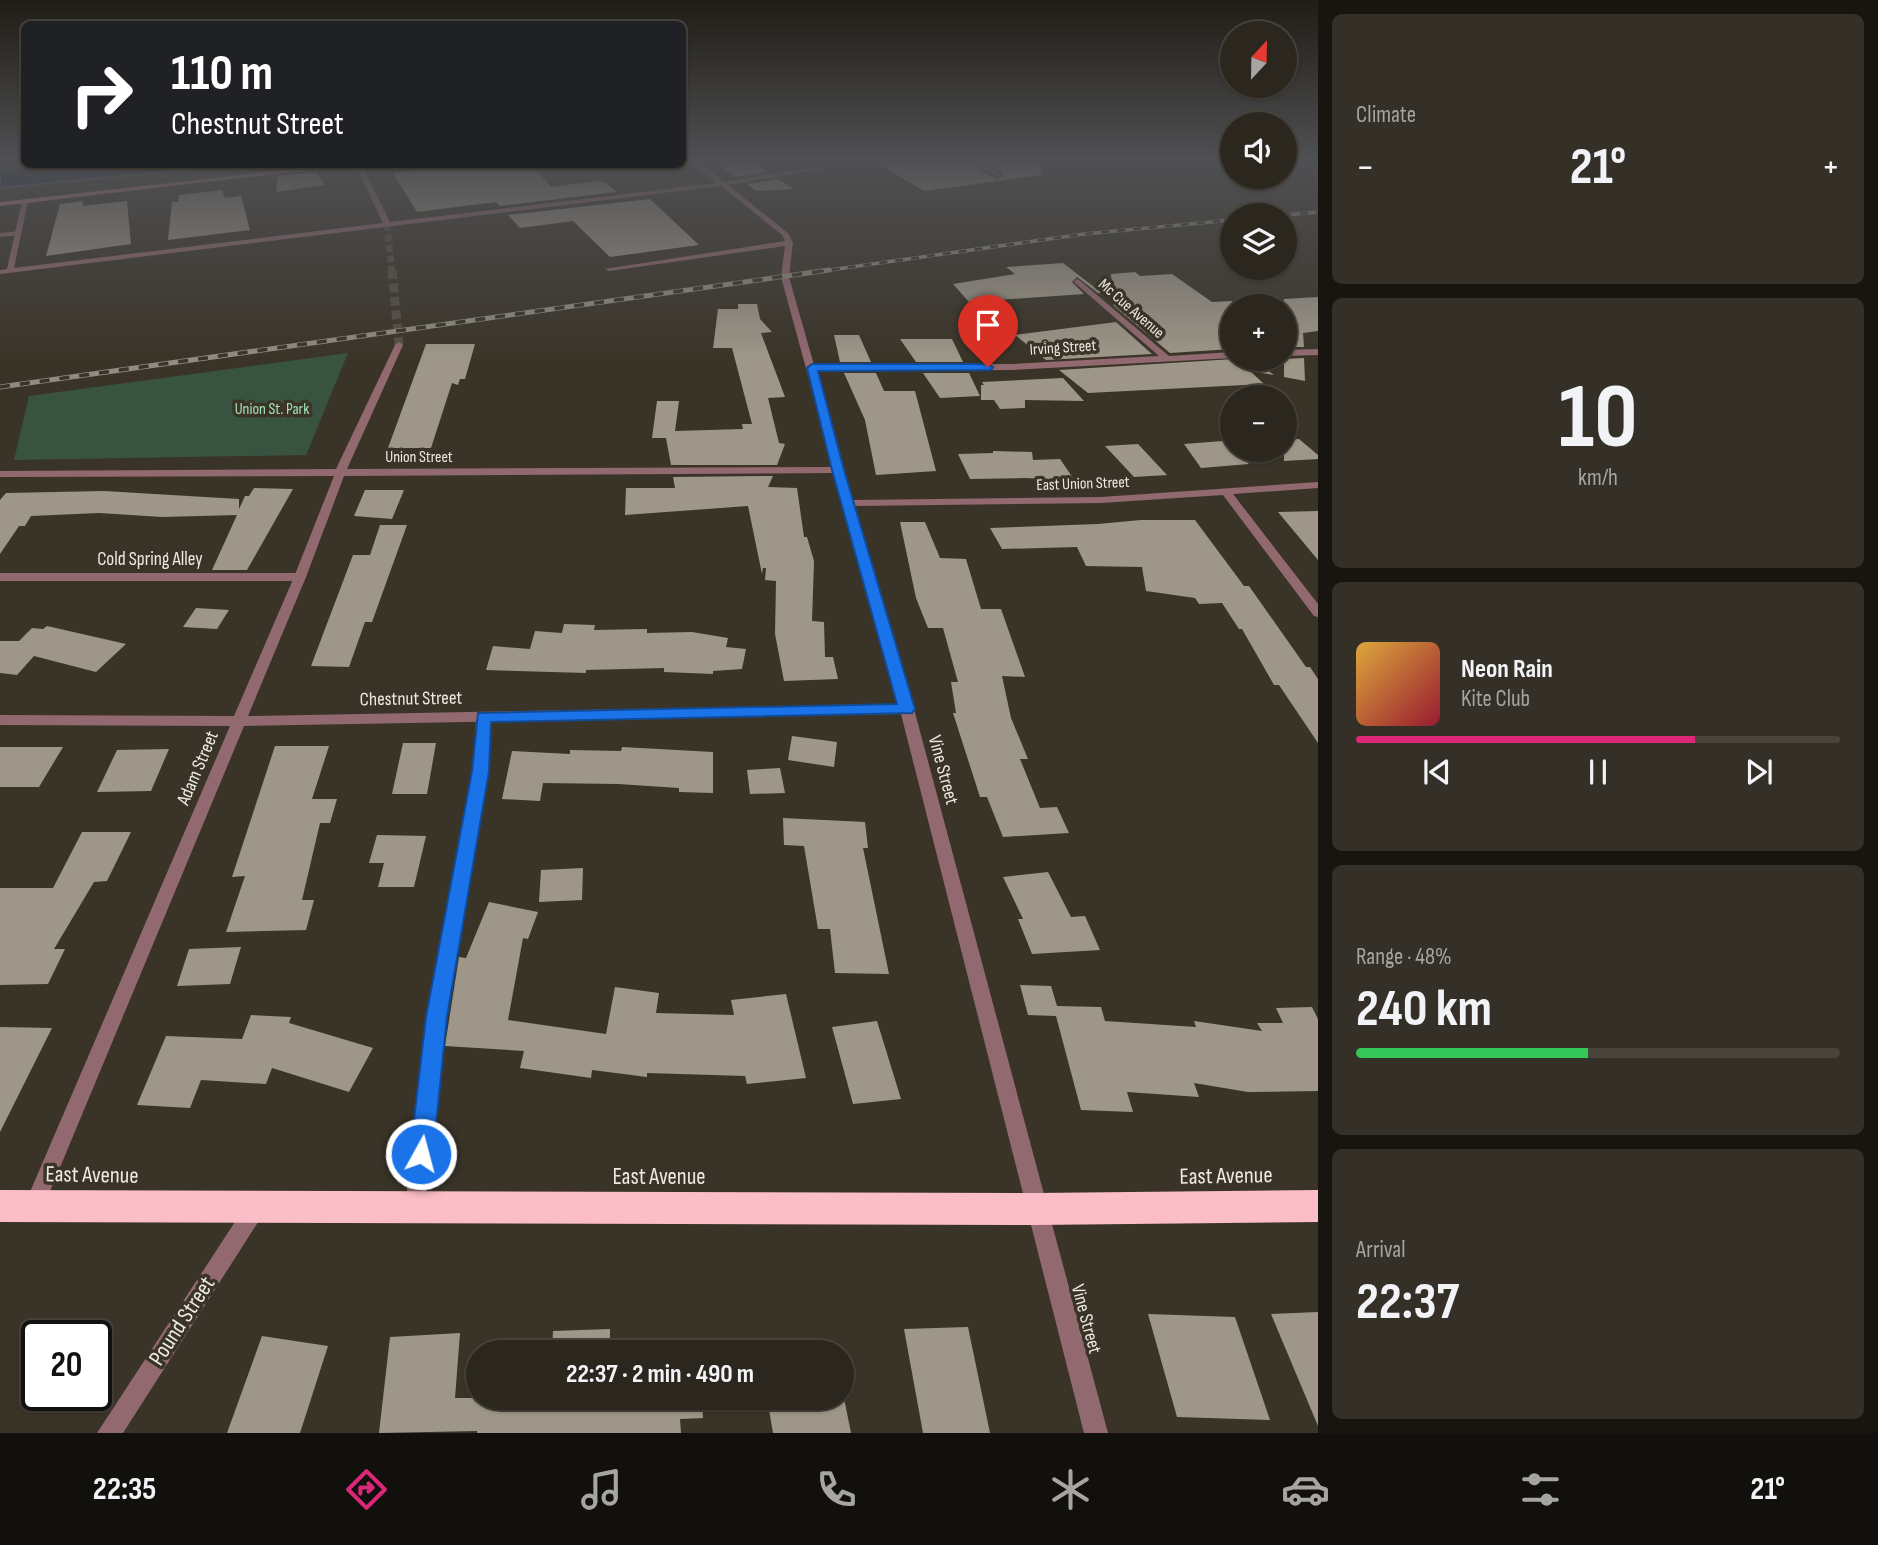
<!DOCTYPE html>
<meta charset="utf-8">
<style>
body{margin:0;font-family:"Sofia Sans Condensed",sans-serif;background:#342f27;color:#f1f3f6;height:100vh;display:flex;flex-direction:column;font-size:26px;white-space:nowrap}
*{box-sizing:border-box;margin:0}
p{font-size:23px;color:#a6a5a4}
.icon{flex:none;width:38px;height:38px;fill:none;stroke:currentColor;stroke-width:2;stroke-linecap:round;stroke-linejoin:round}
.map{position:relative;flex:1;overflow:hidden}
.side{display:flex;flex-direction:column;gap:14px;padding:14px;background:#181510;width:560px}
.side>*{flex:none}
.top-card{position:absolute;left:21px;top:21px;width:665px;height:147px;border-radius:10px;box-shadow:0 2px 5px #0004,0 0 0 2px #48443c;background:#202124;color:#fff;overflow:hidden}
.needle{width:46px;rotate:22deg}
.controls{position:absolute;left:1220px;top:21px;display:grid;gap:14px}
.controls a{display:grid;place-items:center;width:77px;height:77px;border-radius:50%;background:#2c271e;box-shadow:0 2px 5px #0004,0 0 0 2px #48443c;font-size:35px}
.speed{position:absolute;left:21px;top:1320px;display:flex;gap:14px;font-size:35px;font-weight:700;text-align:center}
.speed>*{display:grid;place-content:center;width:91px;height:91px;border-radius:50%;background:#2c271e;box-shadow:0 2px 5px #0004,0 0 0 2px #48443c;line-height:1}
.speed .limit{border:4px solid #111;border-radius:10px;background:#fff;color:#111}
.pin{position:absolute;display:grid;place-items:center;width:60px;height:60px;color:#fff;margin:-72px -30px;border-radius:50% 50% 50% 0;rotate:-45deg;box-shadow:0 0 7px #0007}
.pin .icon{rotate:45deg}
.me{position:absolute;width:77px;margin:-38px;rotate:7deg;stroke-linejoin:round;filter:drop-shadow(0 0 5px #0008)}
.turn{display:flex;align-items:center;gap:24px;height:147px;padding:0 35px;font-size:32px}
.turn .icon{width:91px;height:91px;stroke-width:2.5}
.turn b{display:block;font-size:49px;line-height:60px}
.big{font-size:52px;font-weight:700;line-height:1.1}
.side .card{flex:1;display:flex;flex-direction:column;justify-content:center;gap:10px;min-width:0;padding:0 24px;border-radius:10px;background:#342f27}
.side .dial{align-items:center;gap:0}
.dial b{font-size:91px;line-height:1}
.song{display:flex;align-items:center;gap:21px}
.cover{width:84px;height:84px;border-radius:10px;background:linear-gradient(135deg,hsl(40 70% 55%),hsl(350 70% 35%))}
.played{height:7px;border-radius:4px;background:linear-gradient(90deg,#db2777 70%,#48443c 70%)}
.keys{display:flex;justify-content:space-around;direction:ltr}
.heat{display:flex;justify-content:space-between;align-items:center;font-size:38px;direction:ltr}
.charge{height:10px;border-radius:5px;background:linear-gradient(90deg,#34c759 48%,#48443c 0)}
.trip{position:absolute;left:466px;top:1340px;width:388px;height:70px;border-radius:35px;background:#2c271e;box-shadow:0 2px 5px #0004,0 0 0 2px #48443c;font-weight:700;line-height:70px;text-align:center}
.tabs{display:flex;height:112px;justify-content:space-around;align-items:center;background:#12100c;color:#a6a5a4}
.tabs .icon{width:49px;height:49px}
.tabs .active{color:#db2777}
.tabs b{font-size:32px;color:#f1f3f6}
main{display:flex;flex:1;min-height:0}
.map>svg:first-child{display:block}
</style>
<main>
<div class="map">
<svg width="1318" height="1433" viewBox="0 0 1318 1433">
<rect width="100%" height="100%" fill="#3a3428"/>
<polygon fill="#395341" points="348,353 306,455 14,460 29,396"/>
<polygon fill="#0c1b38" stroke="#50596b" stroke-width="2" points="55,165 55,164 234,165 0,188 0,170"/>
<g fill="#9e9789">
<polygon points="712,160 748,160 767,172 736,177"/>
<polygon points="930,160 963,160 997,179 1003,176 1002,173 981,160 1040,160 1041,175 924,191 879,164"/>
<polygon points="530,164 551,187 597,181 605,182 617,192 500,206 496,202 417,212 393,173 470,165 474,169"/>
<polygon points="316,172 325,185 276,192 278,176"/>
<polygon points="778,179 794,189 756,191 747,184"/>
<polygon points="222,190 225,198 241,196 250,230 168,240 172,202 178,202 179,195"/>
<polygon points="650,199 699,245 610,257 573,221 520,228 508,215"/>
<polygon points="82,201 83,206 127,201 131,244 46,256 60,204"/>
<polygon points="1063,263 1102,293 1098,293 1077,277 1072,282 1084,294 969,302 953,284 1015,274 1006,267"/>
<polygon points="1135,272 1140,276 1172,274 1212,302 1232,301 1232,349 1170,353 1114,306 1111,274"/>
<polygon points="1318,297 1318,331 1303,333 1304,347 1284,347 1284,299"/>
<polygon points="738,304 757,304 760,319 772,332 761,333 785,397 768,398 779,443 785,444 777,465 671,465 666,438 652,438 657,401 679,401 675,431 743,429 742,424 752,424 732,348 713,348 718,309 738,309"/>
<polygon points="1116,322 1152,354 1046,360 1015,335"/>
<polygon points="834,335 859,335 871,362 840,362"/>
<polygon points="900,339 952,339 963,362 916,362"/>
<polygon points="426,344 475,344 465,379 460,379 458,385 452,383 431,448 388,448"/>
<polygon points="1304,358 1305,381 1284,377 1284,359"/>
<polygon points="1234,359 1252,359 1274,375 1250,371 1264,384 1088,393 1059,370"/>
<polygon points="844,373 876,373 884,391 915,391 936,471 876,475 865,420"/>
<polygon points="923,373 969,373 980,396 940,398"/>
<polygon points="1063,378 1084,401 1025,400 1025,408 1000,409 994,400 981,400 981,385 984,385 982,382"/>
<polygon points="1299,439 1318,455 1318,459 1284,461 1284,440"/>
<polygon points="1223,441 1249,464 1201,468 1184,444"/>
<polygon points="1138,444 1167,475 1134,477 1105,446"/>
<polygon points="993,451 1032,452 1033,460 1060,459 1075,481 1048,482 1046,479 1025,478 970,479 958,454 993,453"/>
<polygon points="773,476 768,487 797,488 804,537 807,537 814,561 812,621 824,622 825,657 833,657 838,679 784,681 775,634 776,581 765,580 766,568 763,568 762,574 748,506 625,515 626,488 675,488 673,477"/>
<polygon points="254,488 293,489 247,570 212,570 237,515 162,517 99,513 31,516 25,526 19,526 0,554 0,500 6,493 104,491 239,499 239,509 245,496 249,496"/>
<polygon points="365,490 404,490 392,519 354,516"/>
<polygon points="1318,511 1318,560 1278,512"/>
<polygon points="1141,520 1195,520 1244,586 1249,586 1306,667 1310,667 1318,679 1318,743 1279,685 1274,685 1242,629 1239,629 1222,603 1199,604 1195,598 1146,591 1142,567 1086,566 1077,547 1002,549 990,528 1098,524"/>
<polygon points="900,522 925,522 940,558 966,559 981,609 1001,609 1025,677 1002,676 1011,718 1028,759 1020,759 1040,808 1057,807 1069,833 1003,837 987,797 980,797 953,713 956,713 951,682 958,682 943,628 928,628 916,598"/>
<polygon points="380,525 407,525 372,622 365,622 349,667 311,666 353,555 370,555"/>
<polygon points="196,608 229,610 217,629 183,627"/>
<polygon points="564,624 595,625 594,630 647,629 647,633 692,632 728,638 726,647 746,649 742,669 713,671 713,674 664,672 664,668 586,670 586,673 486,670 493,646 530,649 535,631 562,633"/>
<polygon points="47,626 126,644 96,672 34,656 17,675 0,673 0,641 19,641 32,628 43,629"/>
<polygon points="792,736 837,742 834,767 788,760"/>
<polygon points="403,743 436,743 427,794 392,794"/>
<polygon points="275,746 329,746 312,799 337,799 330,823 320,823 302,900 314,900 306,930 226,932 245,876 232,877"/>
<polygon points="0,747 63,747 39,787 0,787"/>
<polygon points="622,747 713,752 713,793 679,792 679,788 618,784 543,783 540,801 502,799 512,751 570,754 570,750 621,751"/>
<polygon points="169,749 151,791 97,792 117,750"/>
<polygon points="780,768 785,793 750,794 747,770"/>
<polygon points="783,818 865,822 868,848 863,848 889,974 835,973 830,929 818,929 804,846 784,845"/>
<polygon points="82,832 131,832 107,881 94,882 54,949 65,949 48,984 0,985 0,888 53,888"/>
<polygon points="377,835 426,836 414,887 378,887 384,863 369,863"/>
<polygon points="583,868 582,900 539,902 541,870"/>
<polygon points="1048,872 1071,917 1085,916 1100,950 1032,954 1018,919 1023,919 1003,877"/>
<polygon points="489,902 538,912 528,939 523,938 508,1020 606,1034 615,987 659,993 656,1013 734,1015 731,1000 786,994 806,1078 747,1084 745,1076 647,1073 647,1077 592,1070 591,1078 520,1068 524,1051 445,1046 459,957 466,958"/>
<polygon points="241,947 230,984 177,986 189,949"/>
<polygon points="1020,985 1051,986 1057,1006 1101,1007 1105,1021 1196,1027 1194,1021 1262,1031 1257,1023 1283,1023 1276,1008 1312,1007 1318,1019 1318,1091 1248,1092 1194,1083 1199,1097 1127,1092 1133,1112 1081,1110 1056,1016 1028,1015"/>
<polygon points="251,1015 291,1017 289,1023 373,1048 349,1092 272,1068 266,1084 201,1080 190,1108 137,1105 166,1036 242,1039"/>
<polygon points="877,1021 901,1099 853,1104 832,1027"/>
<polygon points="0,1027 52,1028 0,1132"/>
<polygon points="1318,1312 1318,1426 1271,1314"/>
<polygon points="1148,1314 1235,1317 1270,1420 1177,1417"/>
<polygon points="968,1327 990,1433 923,1433 904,1329"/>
<polygon points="610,1329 610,1353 552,1353 553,1331"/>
<polygon points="460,1333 455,1398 702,1398 703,1418 680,1419 681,1433 477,1433 477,1431 379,1433 390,1337"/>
<polygon points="262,1336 328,1346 300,1433 227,1433"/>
<polygon points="767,1398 844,1398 851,1433 773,1433"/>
</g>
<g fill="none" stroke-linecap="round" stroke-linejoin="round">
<polyline stroke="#554f44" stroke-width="7" stroke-dasharray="7 3.5" stroke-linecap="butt" points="387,224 392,272"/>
<polyline stroke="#554f44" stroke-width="9" stroke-dasharray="9 4.5" stroke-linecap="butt" points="392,270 399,345"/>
<g fill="#936970" fill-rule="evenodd">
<polygon points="966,160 975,160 1001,175 996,176"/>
<polygon points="21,231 21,235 0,237 0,233"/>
<polygon points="0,573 300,573 306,577 300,581 0,581"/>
<polygon points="483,712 490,717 488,771 446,1017 425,1207 422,1214 415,1217 408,1214 405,1207 428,1017 474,771 476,717"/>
</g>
<g fill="#936970" fill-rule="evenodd">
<path d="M 690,160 L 697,160 L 724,182 L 856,160 L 873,160 L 728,185 L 789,234 L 793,243 L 789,277 L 814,365 L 1013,364 L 1159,356 L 1075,283 L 1074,281 L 1078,279 L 1169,356 L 1232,352 L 1232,358 L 1013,370 L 816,371 L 853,500 L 1101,497 L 1318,482 L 1318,488 L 1233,494 L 1318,604 L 1318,617 L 1314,616 L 1223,495 L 1101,503 L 855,506 L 914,709 L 1108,1433 L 1084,1433 L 901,714 L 244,726 L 41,1213 L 34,1216 L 27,1213 L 24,1206 L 230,726 L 0,725 L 0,715 L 234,716 L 294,577 L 334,476 L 0,477 L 0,471 L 336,469 L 395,345 L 399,342 L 403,345 L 347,469 L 833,467 L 781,277 L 785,246 L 609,271 L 605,269 L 785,241 L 782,235 L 721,186 L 0,274 L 0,270 L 7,269 L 22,201 L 25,199 L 28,201 L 14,268 L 383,223 L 355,164 L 361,164 L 390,222 L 717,183 ZM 835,473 L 899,704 L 248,716 L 306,577 L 344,476 Z"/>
<polygon points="1318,349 1318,355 1284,356 1284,350"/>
<polygon points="255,1198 262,1202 266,1209 262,1216 123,1433 97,1433 248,1202"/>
</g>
<polygon fill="#c78591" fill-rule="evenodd" points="338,164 362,164 0,206 0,202"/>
<polygon fill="#fbbdc7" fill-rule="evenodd" points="0,1190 1036,1193 1318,1190 1318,1222 1036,1225 0,1222"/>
<defs>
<g id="rail-far1">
<polyline points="1284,215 1318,212"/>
<polyline points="816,272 1084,234 1232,220"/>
</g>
<polyline id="rail" points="0,387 829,270"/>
</defs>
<use href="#rail-far1" stroke="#918c82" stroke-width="3.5"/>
<use href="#rail" stroke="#918c82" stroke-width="5"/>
<use href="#rail-far1" stroke="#3a3428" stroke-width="2.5" stroke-dasharray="8" stroke-linecap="butt"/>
<use href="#rail" stroke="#3a3428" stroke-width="3.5" stroke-dasharray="10" stroke-linecap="butt"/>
</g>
<linearGradient id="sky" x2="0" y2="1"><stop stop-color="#201d16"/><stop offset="0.44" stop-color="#4f5053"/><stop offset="1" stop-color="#4f5053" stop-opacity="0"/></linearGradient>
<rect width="1318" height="361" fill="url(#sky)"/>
<polygon fill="#1a73e8" stroke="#114b97" stroke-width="2" points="988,364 993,367 991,370 818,371 844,470 915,709 912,713 491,722 489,771 447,1017 433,1154 429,1162 421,1165 413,1162 410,1154 426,1017 472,771 478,713 897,704 832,470 807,368 812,364"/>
<g text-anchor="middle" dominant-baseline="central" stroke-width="7" stroke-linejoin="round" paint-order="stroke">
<g font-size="16" fill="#eeeae2" stroke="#3a3428">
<text transform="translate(1131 309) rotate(41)">Mc Cue Avenue</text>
<text transform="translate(1063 348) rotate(-4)">Irving Street</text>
<text x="419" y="457">Union Street</text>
<text transform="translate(1083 484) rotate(-2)">East Union Street</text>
</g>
<g font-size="16" fill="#a1e2b5" stroke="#3a3428">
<text x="272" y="409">Union St. Park</text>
</g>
<g font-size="19" fill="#eeeae2" stroke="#3a3428">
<text x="150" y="559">Cold Spring Alley</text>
<text transform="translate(411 699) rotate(-1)">Chestnut Street</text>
<text transform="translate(198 768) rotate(-67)">Adam Street</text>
<text transform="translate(943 770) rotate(75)">Vine Street</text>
<text transform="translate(1086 1319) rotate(75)">Vine Street</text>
</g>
<g font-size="23" fill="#eeeae2" stroke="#3a3428">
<text transform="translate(92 1175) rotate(1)">East Avenue</text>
<text transform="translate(1226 1176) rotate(-1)">East Avenue</text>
<text x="659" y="1177">East Avenue</text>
<text transform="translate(182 1321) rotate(-57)">Pound Street</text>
</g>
</g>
</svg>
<div class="controls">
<a><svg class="needle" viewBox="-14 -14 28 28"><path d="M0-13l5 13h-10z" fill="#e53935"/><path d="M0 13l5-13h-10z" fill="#a6a5a4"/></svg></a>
<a><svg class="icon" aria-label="sound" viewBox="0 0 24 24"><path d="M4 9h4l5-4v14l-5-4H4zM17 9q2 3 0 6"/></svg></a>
<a><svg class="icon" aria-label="layers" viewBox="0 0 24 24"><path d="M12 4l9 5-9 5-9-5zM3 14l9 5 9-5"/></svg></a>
<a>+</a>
<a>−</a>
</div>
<div class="speed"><div class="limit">20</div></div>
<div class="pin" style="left:988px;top:367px;background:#d93025"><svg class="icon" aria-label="arrive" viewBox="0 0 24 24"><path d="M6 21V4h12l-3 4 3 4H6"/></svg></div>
<svg class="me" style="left:421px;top:1154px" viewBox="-20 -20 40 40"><circle r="17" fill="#1a73e8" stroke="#fff" stroke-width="3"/><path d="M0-11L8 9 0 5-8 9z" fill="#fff"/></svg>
<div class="trip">22:37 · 2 min · 490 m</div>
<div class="top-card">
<div class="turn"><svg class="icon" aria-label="right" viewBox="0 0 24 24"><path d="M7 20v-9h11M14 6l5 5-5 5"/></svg><div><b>110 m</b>Chestnut Street</div></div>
</div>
</div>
<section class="side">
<div class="card"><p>Climate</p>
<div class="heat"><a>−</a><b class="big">21°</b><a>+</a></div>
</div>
<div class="card dial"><b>10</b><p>km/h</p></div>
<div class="card">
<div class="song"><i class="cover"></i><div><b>Neon Rain</b><p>Kite Club</p></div></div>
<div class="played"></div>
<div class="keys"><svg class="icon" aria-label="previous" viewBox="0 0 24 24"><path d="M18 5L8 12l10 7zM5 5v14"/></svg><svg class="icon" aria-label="pause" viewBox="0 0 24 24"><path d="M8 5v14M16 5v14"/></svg><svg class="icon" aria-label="next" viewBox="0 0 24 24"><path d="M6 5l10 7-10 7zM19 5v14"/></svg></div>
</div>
<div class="card"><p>Range · 48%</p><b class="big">240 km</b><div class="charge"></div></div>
<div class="card"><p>Arrival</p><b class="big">22:37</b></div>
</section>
</main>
<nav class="tabs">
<b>22:35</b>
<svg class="icon active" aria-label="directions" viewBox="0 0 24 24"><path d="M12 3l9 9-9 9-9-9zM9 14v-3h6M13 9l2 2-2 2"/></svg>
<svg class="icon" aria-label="music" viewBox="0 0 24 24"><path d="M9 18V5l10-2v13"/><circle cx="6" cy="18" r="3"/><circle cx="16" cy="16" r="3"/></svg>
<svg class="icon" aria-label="phone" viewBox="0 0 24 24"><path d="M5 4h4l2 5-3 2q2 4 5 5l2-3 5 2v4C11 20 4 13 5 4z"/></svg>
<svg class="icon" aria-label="climate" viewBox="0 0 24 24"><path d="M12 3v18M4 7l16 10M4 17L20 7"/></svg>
<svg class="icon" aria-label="car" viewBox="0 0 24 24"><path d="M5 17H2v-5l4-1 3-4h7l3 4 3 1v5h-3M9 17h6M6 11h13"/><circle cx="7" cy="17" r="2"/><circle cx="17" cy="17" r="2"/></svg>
<svg class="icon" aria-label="filters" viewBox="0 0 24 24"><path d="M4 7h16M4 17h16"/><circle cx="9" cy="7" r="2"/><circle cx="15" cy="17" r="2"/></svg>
<b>21°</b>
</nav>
